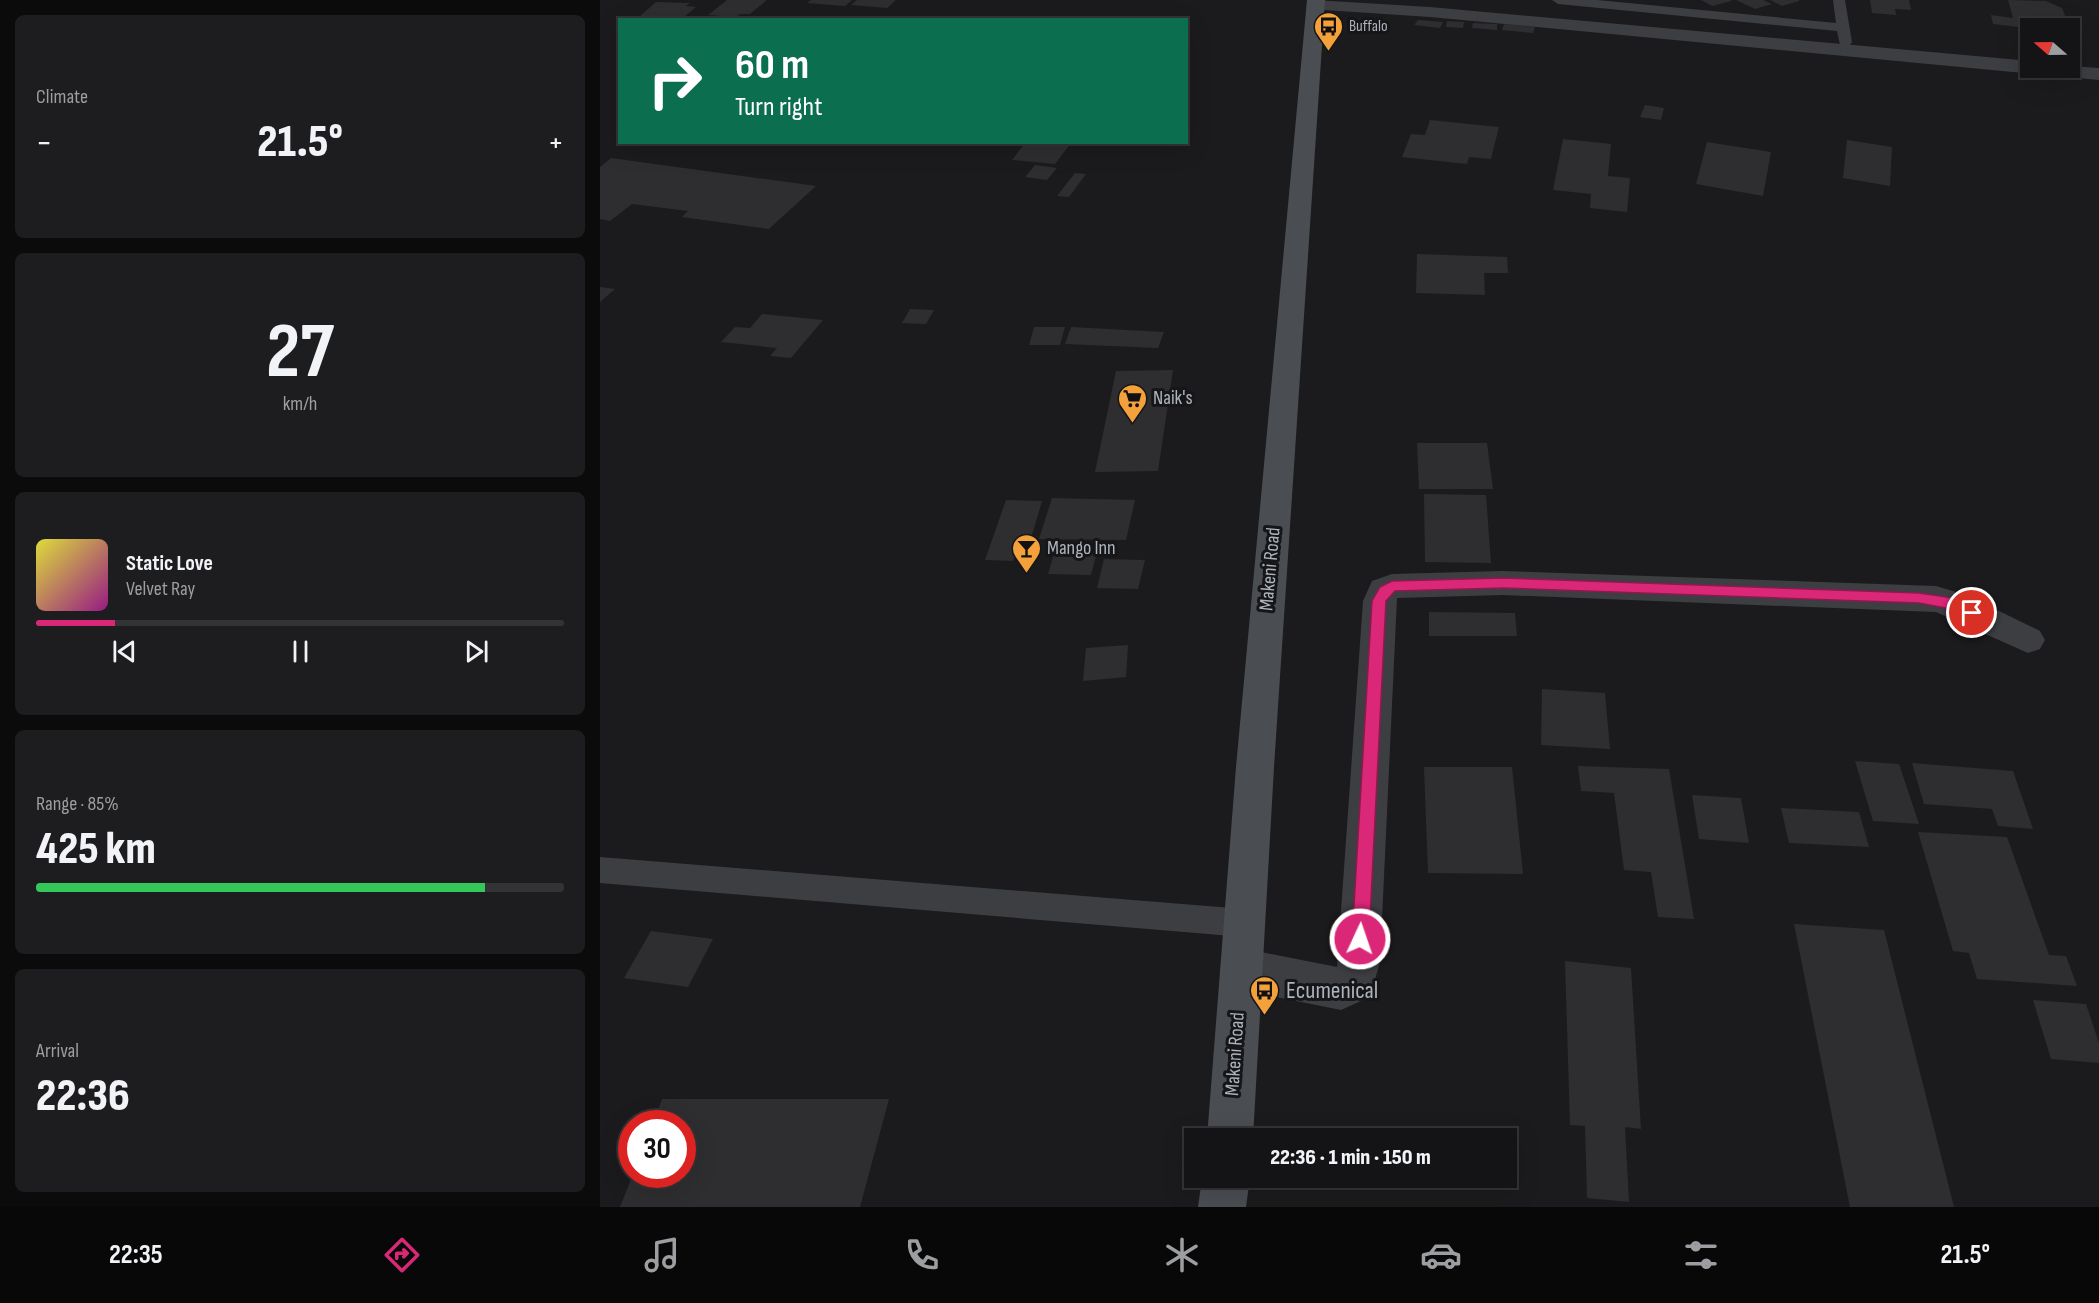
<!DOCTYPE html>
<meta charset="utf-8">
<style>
body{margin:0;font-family:"Sofia Sans Condensed",sans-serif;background:#1d1d1f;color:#f1f3f6;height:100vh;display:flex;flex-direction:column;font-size:22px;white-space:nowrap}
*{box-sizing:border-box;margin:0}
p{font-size:20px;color:#9d9ea1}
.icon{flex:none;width:33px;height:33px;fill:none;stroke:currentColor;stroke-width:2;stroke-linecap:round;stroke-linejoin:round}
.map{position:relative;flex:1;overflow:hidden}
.drawer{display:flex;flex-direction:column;gap:15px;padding:15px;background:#0b0b0c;width:600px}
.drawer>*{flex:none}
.hud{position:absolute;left:18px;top:18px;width:570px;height:126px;border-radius:0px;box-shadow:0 6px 24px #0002,0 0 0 2px #333335;background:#0b6e4f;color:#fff;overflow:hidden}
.needle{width:39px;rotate:290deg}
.fabs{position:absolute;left:1420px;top:18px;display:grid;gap:12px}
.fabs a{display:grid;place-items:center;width:60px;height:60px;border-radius:0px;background:#141416;box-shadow:0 6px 24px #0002,0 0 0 2px #333335;font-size:30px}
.speed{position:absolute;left:18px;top:1110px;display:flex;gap:12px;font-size:30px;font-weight:700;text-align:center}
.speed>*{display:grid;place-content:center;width:78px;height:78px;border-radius:50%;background:#141416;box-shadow:0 6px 24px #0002,0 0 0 2px #333335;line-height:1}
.speed .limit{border:9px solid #d22;background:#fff;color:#111}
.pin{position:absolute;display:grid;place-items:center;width:51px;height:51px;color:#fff;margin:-26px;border:3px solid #fff;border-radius:50%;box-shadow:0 2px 6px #0007}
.me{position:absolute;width:66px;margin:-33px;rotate:3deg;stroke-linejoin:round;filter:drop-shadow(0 0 4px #0008)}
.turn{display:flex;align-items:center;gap:21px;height:126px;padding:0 18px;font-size:27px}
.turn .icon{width:78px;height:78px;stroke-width:2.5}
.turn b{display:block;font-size:42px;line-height:51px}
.big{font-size:45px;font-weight:800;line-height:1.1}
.drawer .card{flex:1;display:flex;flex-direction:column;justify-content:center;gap:9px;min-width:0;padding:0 21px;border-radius:9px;background:#1d1d1f}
.drawer .dial{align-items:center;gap:0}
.dial b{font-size:78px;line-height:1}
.song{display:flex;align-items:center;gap:18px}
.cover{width:72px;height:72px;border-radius:9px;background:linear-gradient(135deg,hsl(60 70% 55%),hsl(310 70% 35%))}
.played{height:6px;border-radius:3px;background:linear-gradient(90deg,#db2777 15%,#333335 15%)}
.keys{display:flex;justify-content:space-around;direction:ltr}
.heat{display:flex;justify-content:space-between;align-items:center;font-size:33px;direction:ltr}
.charge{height:9px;border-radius:4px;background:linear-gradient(90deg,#34c759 85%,#333335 0)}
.trip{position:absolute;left:584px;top:1128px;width:333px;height:60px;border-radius:0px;background:#141416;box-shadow:0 6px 24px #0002,0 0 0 2px #333335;font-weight:800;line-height:60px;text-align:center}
.dock{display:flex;height:96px;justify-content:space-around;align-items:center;background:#080809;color:#9d9ea1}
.dock .icon{width:42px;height:42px}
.dock .active{color:#db2777}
.dock b{font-size:27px;color:#f1f3f6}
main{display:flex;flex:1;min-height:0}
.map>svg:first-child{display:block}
</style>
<main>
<section class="drawer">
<div class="card"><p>Climate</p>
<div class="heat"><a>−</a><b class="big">21.5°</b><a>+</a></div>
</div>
<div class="card dial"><b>27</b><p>km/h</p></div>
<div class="card">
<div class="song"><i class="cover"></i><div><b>Static Love</b><p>Velvet Ray</p></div></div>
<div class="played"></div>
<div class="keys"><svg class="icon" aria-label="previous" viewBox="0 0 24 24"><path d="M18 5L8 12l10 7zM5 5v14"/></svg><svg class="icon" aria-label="pause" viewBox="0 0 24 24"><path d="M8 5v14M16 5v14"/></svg><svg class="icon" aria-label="next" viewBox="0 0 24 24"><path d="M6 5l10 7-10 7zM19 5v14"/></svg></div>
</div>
<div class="card"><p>Range · 85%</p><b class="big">425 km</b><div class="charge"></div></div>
<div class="card"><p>Arrival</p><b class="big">22:36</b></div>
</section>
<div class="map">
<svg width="1499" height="1207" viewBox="0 0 1499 1207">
<rect width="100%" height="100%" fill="#1b1b1d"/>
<g fill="#2e2e31">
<polygon points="127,0 167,0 150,14 140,14 136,17 108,15"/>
<polygon points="211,0 252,0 245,6 207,3"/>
<polygon points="257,0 296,0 287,8 251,5"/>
<polygon points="1101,0 1131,0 1131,1 1112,6"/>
<polygon points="1136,0 1163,0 1172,4 1155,9"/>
<polygon points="1170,0 1199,0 1199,1 1182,6"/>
<polygon points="1270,0 1309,0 1311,10 1295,9 1296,15 1272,13"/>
<polygon points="1408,0 1446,1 1462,8 1470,28 1431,28 1431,43 1422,42 1418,27 1393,24 1391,15 1413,18"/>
<polygon points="56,2 90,3 86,6 96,7 84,17 40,16"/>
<polygon points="818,20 843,22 840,28 814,25"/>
<polygon points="847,21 864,22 863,28 846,27"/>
<polygon points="873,23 897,24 897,30 872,28"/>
<polygon points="904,24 935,27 933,33 902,30"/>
<polygon points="1045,105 1064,108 1061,120 1040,117"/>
<polygon points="830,120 899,127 891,159 869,157 867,164 802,157 811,134 825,135"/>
<polygon points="963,139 1011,144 1008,176 1030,178 1027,212 990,208 991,194 953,190"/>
<polygon points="1247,140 1292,147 1290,186 1243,178"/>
<polygon points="426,142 463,142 471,143 455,164 412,160"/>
<polygon points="1107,142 1171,152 1163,196 1096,184"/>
<polygon points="11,158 216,186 169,229 82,217 88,211 32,204 10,221 0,219 0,167"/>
<polygon points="435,165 457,168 447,180 425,177"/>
<polygon points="475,173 486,174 469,197 457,196"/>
<polygon points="817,254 907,257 908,273 884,273 885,295 816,293"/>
<polygon points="0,287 15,289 0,302"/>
<polygon points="310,309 334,310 326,324 302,323"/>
<polygon points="162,314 223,320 191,358 170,356 177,348 121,342 135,327 150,328"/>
<polygon points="434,327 465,327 460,345 429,345"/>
<polygon points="471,327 564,332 558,348 465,344"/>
<polygon points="573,370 558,471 495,472 516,371"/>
<polygon points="817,443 887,443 893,489 819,489"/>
<polygon points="824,494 886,495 891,563 825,562"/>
<polygon points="452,498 535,500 526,540 439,539"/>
<polygon points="406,500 442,501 430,542 419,542 413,561 385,560"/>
<polygon points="456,547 498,548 491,575 448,574"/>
<polygon points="504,559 545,560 538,589 497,588"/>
<polygon points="829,612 915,613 917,636 829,636"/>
<polygon points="528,645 526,677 483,681 486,648"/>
<polygon points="942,689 1005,693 1010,749 941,745"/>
<polygon points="1255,761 1299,764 1319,824 1273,821"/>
<polygon points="1312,763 1413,771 1433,829 1398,826 1392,809 1324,804"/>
<polygon points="978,766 1069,769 1094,919 1058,917 1051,872 1024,870 1014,793 981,791"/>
<polygon points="824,767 912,767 923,874 828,873"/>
<polygon points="1092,795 1141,798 1149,843 1099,839"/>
<polygon points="1181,808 1259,812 1269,847 1189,843"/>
<polygon points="1318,832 1407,837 1449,955 1466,956 1477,986 1377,979 1369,953 1353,951"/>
<polygon points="1194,924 1284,930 1354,1207 1250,1207"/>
<polygon points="51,931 113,939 88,987 24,978"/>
<polygon points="965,961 1031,968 1041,1129 1025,1127 1029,1202 987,1198 985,1126 970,1125"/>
<polygon points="1433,1000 1486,1004 1499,1043 1499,1063 1451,1059"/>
<polygon points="62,1099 289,1099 260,1207 20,1207 33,1174 82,1174 82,1124 53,1124"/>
</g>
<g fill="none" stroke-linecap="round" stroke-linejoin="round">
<g fill="#3c3e42" fill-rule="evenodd">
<polygon points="952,0 997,0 1236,23 1233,0 1245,0 1252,42 1250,45 1240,45 1237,31 958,4"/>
<polygon points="0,857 644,909 655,913 659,923 655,933 644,937 0,883"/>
</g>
<g fill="#3c3e42" fill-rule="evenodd">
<polygon points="714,0 830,7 1431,61 1431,68 1470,66 1499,68 1499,80 830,17 709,9 706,5"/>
<polygon points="903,571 1336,586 1366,595 1440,631 1445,640 1440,649 1428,653 1336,612 903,595 797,598 780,962 770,997 741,1010 641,990 626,984 620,969 626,954 641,948 737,967 763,601 772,581 792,574"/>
</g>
<g fill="#4a4d52" fill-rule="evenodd">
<polygon points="707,0 725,0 674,767 653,1138 607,1138 636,767"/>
<polygon points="602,1178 650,1178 646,1207 598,1207"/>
</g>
</g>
<path fill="#db2777" stroke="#8e194d" stroke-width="1.5" d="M 903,578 L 1319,593 C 1337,596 1368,597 1379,613 L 1372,619 L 1351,609 L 1319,603 L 903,588 L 795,591 L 786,601 L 769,939 L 767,945 L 760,947 L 754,945 L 752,939 L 772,601 L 780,587 L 792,581 Z"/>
<defs>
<symbol id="bus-pin" viewBox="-11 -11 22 30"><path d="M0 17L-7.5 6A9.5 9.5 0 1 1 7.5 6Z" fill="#f5a13b" stroke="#161618"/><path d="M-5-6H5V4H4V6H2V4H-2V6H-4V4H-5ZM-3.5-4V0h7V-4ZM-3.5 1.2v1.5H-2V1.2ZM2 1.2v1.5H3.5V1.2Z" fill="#111"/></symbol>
<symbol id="supermarket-pin" viewBox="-11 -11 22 30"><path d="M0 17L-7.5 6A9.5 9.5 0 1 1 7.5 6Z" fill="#f5a13b" stroke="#161618"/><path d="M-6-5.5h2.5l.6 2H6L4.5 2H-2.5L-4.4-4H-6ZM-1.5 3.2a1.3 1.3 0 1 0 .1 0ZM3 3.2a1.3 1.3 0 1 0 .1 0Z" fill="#111"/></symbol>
<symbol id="bar-pin" viewBox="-11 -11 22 30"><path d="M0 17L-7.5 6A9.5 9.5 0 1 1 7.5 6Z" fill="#f5a13b" stroke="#161618"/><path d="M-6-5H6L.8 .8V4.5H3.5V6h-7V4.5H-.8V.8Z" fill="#111"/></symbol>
</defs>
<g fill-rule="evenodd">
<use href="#bus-pin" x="712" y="10" width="33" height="45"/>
<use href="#supermarket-pin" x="516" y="382" width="33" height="45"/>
<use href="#bar-pin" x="410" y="532" width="33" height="45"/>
<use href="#bus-pin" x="648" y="974" width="33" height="45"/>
</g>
<g text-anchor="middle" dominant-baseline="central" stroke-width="6" stroke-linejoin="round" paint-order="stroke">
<g font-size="16" fill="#adb4bd" stroke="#161618" text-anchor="start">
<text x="749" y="26">Buffalo</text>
</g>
<g font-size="20" fill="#adb4bd" stroke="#161618" text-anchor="start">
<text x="553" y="398">Naik's</text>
<text x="447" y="548">Mango Inn</text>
</g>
<g font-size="20" fill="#adb4bd" stroke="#161618">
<text transform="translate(670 569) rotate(-85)">Makeni Road</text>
<text transform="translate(635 1054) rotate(-86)">Makeni Road</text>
</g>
<g font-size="24" fill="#adb4bd" stroke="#161618" text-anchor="start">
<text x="686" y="990">Ecumenical</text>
</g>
</g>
</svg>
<div class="fabs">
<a><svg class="needle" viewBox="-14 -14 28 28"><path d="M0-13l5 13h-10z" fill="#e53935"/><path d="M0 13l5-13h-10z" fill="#9d9ea1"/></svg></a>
</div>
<div class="speed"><div class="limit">30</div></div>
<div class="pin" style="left:1372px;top:613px;background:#d93025"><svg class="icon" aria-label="arrive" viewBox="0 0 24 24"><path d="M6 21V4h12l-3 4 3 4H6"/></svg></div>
<svg class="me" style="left:760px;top:939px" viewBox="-20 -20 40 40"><circle r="17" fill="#db2777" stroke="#fff" stroke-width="3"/><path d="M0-11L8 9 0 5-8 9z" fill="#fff"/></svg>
<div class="trip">22:36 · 1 min · 150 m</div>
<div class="hud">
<div class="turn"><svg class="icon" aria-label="right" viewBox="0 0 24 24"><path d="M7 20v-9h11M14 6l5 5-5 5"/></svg><div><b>60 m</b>Turn right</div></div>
</div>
</div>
</main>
<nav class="dock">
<b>22:35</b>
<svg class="icon active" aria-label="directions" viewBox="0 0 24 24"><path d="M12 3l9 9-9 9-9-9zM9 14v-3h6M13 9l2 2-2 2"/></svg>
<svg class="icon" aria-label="music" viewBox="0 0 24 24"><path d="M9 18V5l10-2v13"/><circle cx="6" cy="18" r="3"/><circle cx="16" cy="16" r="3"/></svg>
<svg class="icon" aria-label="phone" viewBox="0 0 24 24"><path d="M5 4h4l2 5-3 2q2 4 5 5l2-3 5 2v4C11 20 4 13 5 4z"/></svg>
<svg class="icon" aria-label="climate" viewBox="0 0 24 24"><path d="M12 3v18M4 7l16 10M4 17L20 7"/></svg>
<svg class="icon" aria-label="car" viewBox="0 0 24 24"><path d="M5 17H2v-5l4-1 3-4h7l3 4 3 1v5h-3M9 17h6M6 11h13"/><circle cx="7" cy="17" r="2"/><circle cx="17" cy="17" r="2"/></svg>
<svg class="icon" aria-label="filters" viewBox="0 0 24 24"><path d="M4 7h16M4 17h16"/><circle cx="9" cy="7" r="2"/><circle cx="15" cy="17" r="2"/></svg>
<b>21.5°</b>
</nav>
